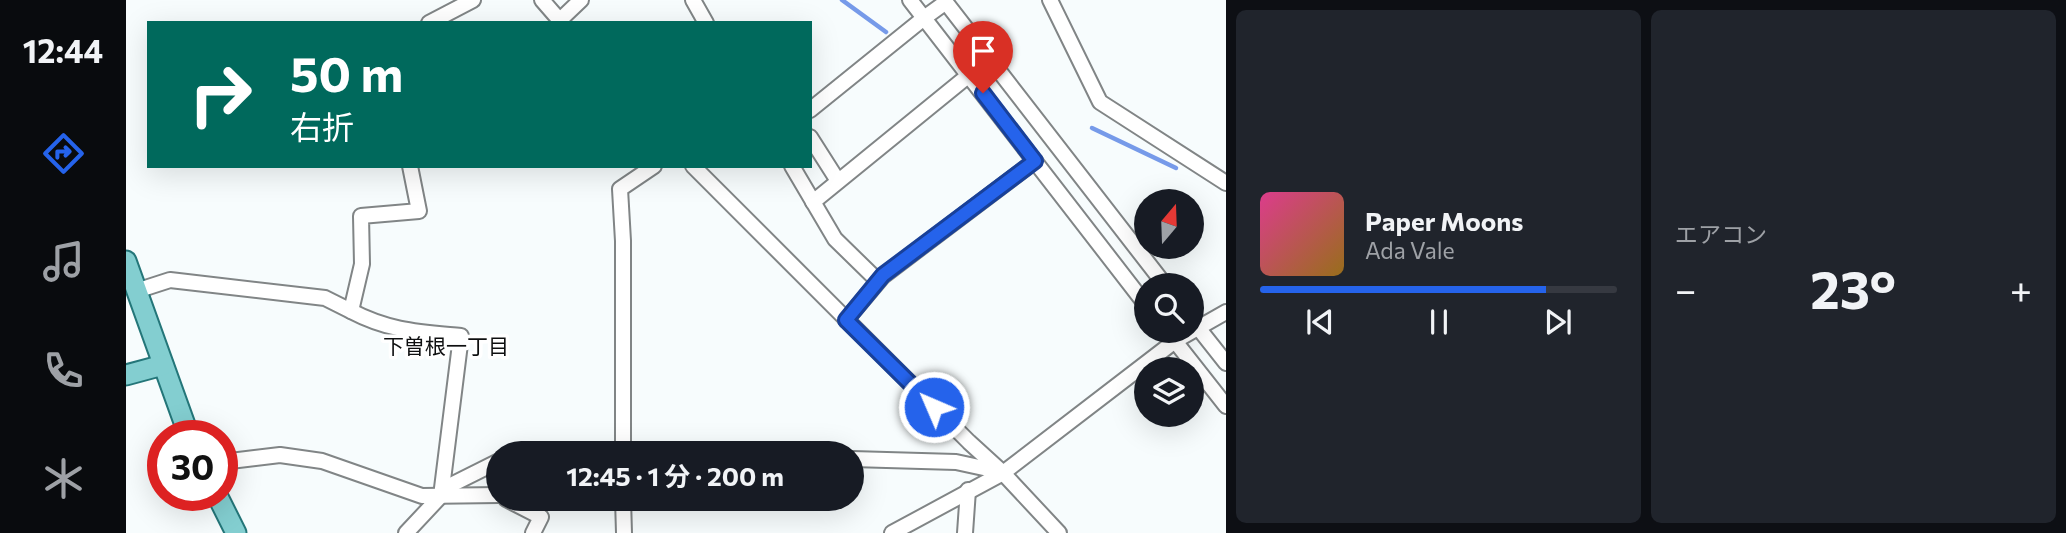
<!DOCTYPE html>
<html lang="ja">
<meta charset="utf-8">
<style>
body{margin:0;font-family:Commissioner,"Noto Sans JP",sans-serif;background:#20242c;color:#f1f3f6;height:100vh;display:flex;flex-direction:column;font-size:26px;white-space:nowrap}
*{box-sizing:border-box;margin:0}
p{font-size:23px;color:#9ea1a6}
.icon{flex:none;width:38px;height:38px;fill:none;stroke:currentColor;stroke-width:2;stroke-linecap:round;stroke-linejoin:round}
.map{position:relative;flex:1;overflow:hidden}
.side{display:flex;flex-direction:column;gap:10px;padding:10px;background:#0d0f14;width:840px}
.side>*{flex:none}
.guide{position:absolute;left:21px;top:21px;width:665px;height:147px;border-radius:0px;box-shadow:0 7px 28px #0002;background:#00695c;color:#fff;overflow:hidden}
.needle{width:46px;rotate:19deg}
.tools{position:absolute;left:1008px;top:189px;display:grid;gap:14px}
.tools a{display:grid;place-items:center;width:70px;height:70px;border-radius:50%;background:#171b24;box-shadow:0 7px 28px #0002;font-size:35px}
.speed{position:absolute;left:21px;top:420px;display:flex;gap:14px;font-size:35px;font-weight:700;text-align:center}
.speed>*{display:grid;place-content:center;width:91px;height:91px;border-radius:50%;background:#171b24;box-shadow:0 7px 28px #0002;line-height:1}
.speed .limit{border:10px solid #d22;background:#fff;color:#111}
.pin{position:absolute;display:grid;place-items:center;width:60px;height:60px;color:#fff;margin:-72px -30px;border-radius:50% 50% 50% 0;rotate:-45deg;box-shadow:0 0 7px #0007}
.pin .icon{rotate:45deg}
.me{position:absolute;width:77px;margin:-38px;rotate:315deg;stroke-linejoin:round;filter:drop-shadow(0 0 5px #0008)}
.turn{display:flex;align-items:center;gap:24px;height:147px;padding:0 28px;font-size:32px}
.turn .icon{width:91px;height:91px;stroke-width:2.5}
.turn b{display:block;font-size:49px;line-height:60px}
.big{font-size:52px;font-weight:700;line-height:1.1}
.side .widget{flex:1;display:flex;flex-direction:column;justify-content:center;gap:10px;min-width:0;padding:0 24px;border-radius:10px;background:#20242c}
.song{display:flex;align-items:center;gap:21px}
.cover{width:84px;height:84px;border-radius:10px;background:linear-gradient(135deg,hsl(330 70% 55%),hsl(40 70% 35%))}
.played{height:7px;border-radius:4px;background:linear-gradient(90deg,#2563eb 80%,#363941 80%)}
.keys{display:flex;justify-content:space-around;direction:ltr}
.heat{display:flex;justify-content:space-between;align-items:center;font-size:38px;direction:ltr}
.side .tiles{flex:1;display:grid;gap:10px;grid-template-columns:repeat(2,1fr)}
.trip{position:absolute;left:360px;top:441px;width:378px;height:70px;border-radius:35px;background:#171b24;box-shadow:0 7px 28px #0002;font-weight:700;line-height:70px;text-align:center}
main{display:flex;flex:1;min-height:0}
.tab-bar{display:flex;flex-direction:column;width:126px;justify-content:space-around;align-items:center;background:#090b0e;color:#9ea1a6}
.tab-bar .icon{width:49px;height:49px}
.tab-bar .current{color:#2563eb}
.tab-bar b{font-size:32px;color:#f1f3f6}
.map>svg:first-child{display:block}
</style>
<main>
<nav class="tab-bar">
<b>12:44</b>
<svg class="icon current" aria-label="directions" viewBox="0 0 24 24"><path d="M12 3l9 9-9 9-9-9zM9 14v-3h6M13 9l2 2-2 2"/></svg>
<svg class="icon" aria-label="music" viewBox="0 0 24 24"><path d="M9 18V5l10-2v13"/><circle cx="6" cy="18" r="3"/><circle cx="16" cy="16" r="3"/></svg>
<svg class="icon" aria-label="phone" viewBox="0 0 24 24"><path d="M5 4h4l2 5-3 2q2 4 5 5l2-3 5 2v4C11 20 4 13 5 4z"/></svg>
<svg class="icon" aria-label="climate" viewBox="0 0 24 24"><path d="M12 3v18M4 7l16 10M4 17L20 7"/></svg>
</nav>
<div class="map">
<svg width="1100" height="533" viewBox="0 0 1100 533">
<rect width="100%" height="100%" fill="#f7fcfd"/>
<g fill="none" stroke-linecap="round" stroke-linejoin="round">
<g stroke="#769ae9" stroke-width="4.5">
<polyline points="716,0 760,32"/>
<polyline points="966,128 1050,168"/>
</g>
<defs>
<g id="minor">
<polyline points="416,0 436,23"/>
<polyline points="567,0 580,23"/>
<polyline points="784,0 1020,305"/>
<polyline points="818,0 1039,285"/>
<polyline points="924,0 974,102 1100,183"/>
<polyline points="434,20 455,0"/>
<polyline points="303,23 347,0"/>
<polyline points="684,110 798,18 820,2"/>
<polyline points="684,137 712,181"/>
<polyline points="567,166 843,442 877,473 933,533"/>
<polyline points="666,166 709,239 752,281"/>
<polyline points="687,202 843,75"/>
<polyline points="10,291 44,280 199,298 225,311 236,264 235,216 293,211 284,166"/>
<path d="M 225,311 C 263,331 293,332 335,336 L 315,496"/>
<polyline points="720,320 757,276 909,161"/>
<polyline points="1066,320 1100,363"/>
<polyline points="1041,331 1100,406"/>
<polyline points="434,453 497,450 580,453"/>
<polyline points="497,453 497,241 494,189 528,166"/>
<polyline points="726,459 830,462 876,472"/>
<polyline points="96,462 154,455 196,461 296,496 373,495"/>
<polyline points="380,499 415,517 407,533"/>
<polyline points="497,499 498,533"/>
<polyline points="280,533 325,485 373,461"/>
<polyline points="766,533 877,473 1049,341 1100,312"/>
<polyline points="839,533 842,490"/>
</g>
<g id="major">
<polyline points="0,261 63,436"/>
<polyline points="0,375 37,365"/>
<polyline points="91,495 110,533"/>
</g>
</defs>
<use href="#minor" stroke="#818586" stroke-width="18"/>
<use href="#major" stroke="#247679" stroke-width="23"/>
<use href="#minor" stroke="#fff" stroke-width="14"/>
<use href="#major" stroke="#83ced0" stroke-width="19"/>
</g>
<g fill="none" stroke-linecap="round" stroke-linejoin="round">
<defs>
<polyline id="route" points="808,407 720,320 757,275 909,161 857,93"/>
</defs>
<use href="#route" stroke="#184099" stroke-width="18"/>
<use href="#route" stroke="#2563eb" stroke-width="12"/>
</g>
<g text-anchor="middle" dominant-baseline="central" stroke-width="7" stroke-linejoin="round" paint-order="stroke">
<g font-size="21" fill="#0e0f10" stroke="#fff">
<text x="320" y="345">下曽根一丁目</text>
</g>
</g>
</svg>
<div class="tools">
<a><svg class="needle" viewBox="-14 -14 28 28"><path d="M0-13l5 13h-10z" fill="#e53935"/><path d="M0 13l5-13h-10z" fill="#9ea1a6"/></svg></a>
<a><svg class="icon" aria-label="search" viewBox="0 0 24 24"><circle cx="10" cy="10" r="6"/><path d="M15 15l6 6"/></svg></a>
<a><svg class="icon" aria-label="layers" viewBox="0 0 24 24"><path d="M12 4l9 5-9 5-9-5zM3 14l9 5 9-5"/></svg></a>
</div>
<div class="speed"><div class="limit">30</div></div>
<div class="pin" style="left:857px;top:93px;background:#d93025"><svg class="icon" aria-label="arrive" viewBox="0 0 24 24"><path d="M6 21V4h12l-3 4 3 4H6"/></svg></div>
<svg class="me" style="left:808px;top:407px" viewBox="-20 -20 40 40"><circle r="17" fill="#2563eb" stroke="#fff" stroke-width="3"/><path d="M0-11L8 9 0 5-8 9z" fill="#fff"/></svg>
<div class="trip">12:45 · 1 分 · 200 m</div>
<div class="guide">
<div class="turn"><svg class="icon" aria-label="right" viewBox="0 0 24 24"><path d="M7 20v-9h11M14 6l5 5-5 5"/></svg><div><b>50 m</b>右折</div></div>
</div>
</div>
<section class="side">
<div class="tiles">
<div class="widget">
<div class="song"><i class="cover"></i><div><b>Paper Moons</b><p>Ada Vale</p></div></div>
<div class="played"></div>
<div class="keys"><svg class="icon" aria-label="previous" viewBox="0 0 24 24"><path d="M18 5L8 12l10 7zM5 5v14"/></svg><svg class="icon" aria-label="pause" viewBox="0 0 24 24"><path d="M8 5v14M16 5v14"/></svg><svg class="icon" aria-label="next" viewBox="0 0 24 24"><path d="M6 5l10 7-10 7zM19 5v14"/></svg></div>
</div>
<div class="widget"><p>エアコン</p>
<div class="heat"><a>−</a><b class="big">23°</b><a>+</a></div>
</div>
</div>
</section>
</main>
